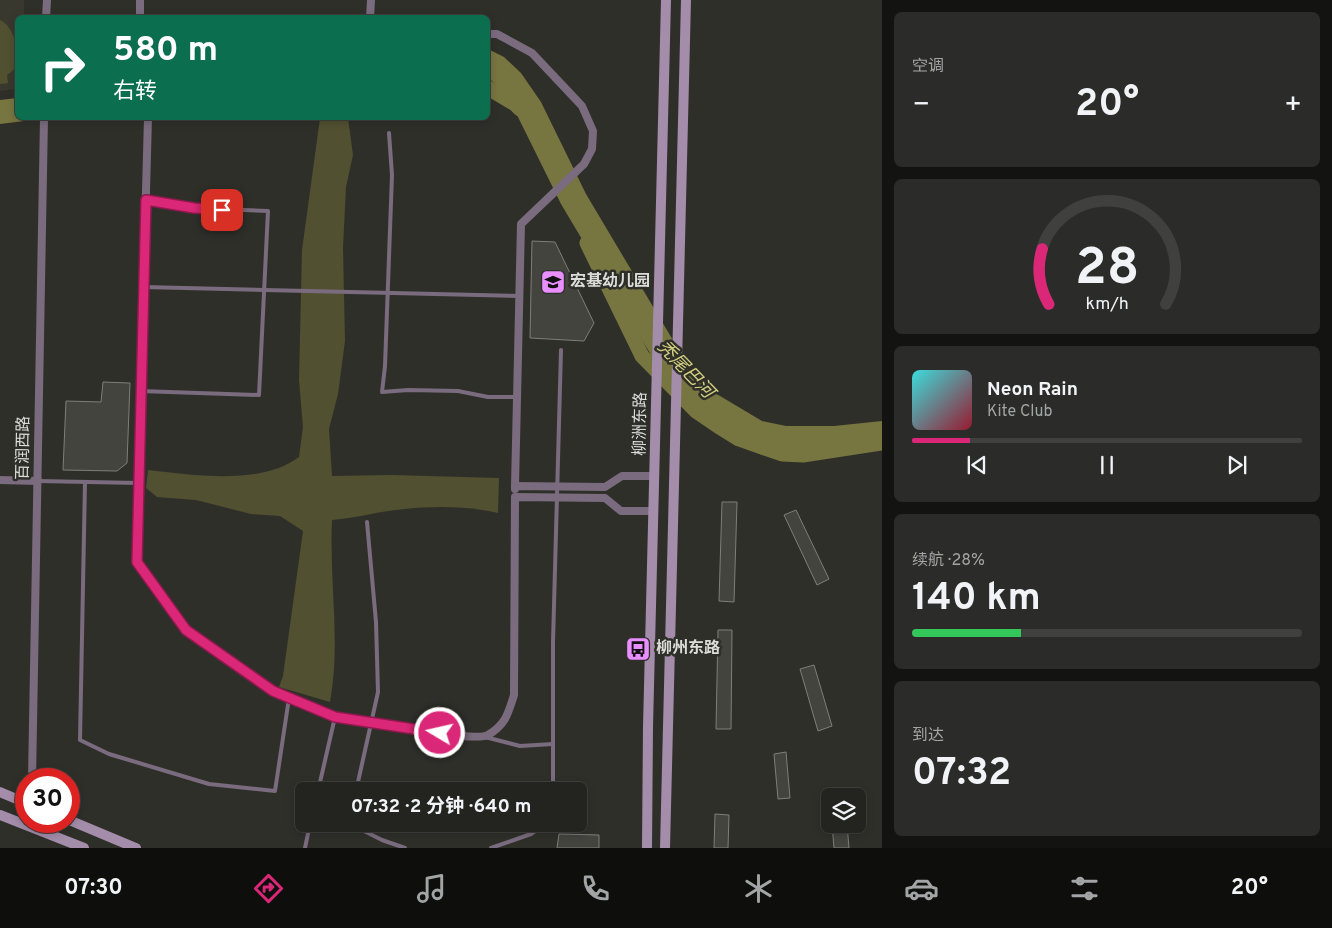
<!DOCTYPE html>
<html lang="zh">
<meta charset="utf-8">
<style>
body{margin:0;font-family:Overpass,"Noto Sans SC",sans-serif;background:#2b2b29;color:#f1f3f6;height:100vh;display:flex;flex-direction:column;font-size:19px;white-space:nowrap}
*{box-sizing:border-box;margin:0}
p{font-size:16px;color:#a3a4a5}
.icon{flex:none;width:28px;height:28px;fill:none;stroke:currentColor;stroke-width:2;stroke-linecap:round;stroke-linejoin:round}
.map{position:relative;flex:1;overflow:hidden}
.sheet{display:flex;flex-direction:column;gap:12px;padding:12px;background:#131312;width:450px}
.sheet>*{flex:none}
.hud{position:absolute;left:15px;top:15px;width:475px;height:105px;border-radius:8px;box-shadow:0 2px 8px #0003,0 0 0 1px #40403e;background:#0b6e4f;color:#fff;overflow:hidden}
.fabs{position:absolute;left:821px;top:788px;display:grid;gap:10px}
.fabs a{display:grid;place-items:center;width:45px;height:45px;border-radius:8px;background:#232320;box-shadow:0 2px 8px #0003,0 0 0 1px #40403e;font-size:25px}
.speed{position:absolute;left:15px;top:768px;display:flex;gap:10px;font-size:25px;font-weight:700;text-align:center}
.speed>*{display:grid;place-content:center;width:65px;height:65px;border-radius:50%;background:#232320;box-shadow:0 2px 8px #0003,0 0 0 1px #40403e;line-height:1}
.speed .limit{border:8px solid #d22;background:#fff;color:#111}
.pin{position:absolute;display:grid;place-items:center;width:42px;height:42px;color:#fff;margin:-21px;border-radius:10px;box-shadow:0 2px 8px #0006}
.me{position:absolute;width:55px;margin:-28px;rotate:279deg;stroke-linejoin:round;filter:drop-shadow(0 0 4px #0008)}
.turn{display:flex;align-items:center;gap:18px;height:105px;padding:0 15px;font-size:22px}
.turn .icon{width:65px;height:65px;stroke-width:2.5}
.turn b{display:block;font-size:35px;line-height:42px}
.big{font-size:38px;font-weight:700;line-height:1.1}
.sheet .tile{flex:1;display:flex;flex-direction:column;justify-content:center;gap:8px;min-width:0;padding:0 18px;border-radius:8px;background:#2b2b29}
.sheet .dial{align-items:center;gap:0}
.dial svg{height:130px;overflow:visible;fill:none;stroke:#40403e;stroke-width:7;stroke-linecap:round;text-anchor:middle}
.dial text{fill:#f1f3f6;stroke:none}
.song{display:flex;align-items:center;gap:15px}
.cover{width:60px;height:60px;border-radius:8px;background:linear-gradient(135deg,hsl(180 70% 55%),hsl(350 70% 35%))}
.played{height:5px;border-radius:2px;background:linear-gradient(90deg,#db2777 15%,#40403e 15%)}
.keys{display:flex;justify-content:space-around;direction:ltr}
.heat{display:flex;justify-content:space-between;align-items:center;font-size:28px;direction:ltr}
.charge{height:8px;border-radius:4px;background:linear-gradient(90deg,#34c759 28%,#40403e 0)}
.trip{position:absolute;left:295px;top:782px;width:292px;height:50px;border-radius:8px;background:#232320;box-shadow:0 2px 8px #0003,0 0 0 1px #40403e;font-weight:700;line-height:50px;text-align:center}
.tab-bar{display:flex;height:80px;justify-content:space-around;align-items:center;background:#0e0e0d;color:#a3a4a5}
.tab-bar .icon{width:35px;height:35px}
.tab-bar .current{color:#db2777}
.tab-bar b{font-size:22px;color:#f1f3f6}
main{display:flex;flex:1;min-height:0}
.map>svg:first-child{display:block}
</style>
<main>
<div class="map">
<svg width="882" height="848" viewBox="0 0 882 848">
<rect width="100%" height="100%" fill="#2f2f2a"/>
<polygon fill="#39382e" points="0,0 24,0 24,17 18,18 17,89 0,91"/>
<g fill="#515030">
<path d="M 0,20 C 14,26 21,53 15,67 C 14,70 10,73 7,75 L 8,83 L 0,84 Z"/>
<path d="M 320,118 L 348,118 L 353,155 L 346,187 L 343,248 L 345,341 L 338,394 L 329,429 L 332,476 L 392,475 L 499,478 L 498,513 C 469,506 434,506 405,509 C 380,511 357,518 332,520 C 329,581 341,642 330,702 L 279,687 L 283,676 L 303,531 L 280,516 L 251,514 L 196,500 L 157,497 L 146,488 L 148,470 C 194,475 260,486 299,457 L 303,427 L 299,380 L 302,250 Z"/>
</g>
<g fill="#777540">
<polygon points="488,49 504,57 521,73 541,102 586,194 683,357 715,393 762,421 786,426 834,426 882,421 882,445 835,450 782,450 749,443 695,411 660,370 561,204 516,113 499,88 488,77"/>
<polygon points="17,98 18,118 49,118 0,124 0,100"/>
</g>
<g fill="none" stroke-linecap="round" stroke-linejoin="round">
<g stroke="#777540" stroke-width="15">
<polyline points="488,88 515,104 520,109"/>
<polyline points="587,243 642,356 696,411 718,426 739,439 782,454 803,455 882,443"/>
</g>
</g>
<g fill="#44443e" stroke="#7f7f79">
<polygon points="532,241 555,242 594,323 584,341 530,338"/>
<polygon points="103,382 130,383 127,463 117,471 63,470 66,401 101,402"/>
<polygon points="722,502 737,502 734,602 719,601"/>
<polygon points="796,510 829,579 817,585 784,515"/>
<polygon points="718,630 732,630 731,729 716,729"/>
<polygon points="814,665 832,726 818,731 800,669"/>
<polygon points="786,752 790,798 778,799 774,754"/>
<polygon points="715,814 729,815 728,848 714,848"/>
<polygon points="847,824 849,848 834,848 832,825"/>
<polygon points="559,834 599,835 599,848 557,848"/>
</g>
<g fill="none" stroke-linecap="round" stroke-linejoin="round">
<g stroke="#7a6b7e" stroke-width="4">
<polyline points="341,119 341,118"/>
<polyline points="389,133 392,175 385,366 382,392 408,390 458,391 488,397 517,397"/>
<polyline points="143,287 520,296"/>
<polyline points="140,391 259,395 268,211 194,208 145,199"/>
<polyline points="38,481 138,483 137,562 186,630 273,691 335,717 318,791"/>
<polyline points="85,482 80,740 109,754 209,784 275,791 289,698"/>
<polyline points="485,737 520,746 553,744"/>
<polyline points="356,791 378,692 376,622 367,522"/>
<polyline points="553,791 553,642 561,350"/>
<polyline points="350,824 382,840 405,848"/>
<polyline points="305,848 310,824"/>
<polyline points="491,848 531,834 545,824"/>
</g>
<g stroke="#7a6b7e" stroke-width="8">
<polyline points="46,18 47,0"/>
<polyline points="140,18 140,0"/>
<polyline points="370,18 371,0"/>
<polyline points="488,34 497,34 532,53 582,106 593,131 592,149 584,164 521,224 515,486"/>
<polyline points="0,480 38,481"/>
<polyline points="138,483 148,118"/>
<polyline points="515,489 515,486 605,487 622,476 655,476"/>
<path d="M 335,717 C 357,720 474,743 488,735 C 506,724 508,714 514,695 L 515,497 L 605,498 L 621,511 L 654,511"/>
<polyline points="32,779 44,118"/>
</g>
<g stroke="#a48daa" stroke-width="10">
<polyline points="0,792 26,803"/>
<polyline points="0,815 84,848"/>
<polyline points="69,820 136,848"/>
<polyline points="647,848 648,727 666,0"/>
<polyline points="665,848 686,0"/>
</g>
</g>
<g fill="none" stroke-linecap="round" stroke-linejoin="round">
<defs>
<polyline id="route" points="222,210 194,208 146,200 137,562 186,630 273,691 335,717 440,733"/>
</defs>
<use href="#route" stroke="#8e194d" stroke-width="12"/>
<use href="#route" stroke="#db2777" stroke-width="9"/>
</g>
<defs>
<symbol id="school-square" viewBox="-11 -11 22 22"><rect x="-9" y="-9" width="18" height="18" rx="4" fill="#e88eff" stroke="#2f2f2a"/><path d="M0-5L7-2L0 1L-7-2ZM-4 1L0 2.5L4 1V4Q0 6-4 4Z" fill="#111"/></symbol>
<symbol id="bus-square" viewBox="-11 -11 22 22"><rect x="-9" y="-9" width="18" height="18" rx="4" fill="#e88eff" stroke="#2f2f2a"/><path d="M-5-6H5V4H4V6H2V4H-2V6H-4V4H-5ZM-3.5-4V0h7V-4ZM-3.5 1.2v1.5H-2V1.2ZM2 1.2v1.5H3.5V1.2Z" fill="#111"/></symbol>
</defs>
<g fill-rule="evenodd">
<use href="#school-square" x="539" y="268" width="28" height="28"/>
<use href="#bus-square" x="624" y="635" width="28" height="28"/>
</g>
<g text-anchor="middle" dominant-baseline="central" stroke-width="5" stroke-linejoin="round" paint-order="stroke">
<g font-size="16" font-weight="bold" fill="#dcdcd9" stroke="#2f2f2a" text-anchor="start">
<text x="570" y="282">宏基幼儿园</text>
<text x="656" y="649">柳州东路</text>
</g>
<g font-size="16" fill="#dcdcd9" stroke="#2f2f2a">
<text transform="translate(641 424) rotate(-89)">柳洲东路</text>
<text transform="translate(24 448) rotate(-89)">百润西路</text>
</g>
<g font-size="18" font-style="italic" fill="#d4d07f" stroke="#2f2f2a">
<text transform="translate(685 370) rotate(46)">秃尾巴河</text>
</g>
</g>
</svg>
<div class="fabs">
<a><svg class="icon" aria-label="layers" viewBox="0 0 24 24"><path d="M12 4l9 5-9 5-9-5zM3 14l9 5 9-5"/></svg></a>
</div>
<div class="speed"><div class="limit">30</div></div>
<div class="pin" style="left:222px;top:210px;background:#d93025"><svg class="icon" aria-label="arrive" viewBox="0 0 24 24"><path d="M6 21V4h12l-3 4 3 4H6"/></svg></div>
<svg class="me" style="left:440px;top:733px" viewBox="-20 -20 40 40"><circle r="17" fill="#db2777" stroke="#fff" stroke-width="3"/><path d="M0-11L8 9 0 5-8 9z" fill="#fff"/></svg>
<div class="trip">07:32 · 2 分钟 · 640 m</div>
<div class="hud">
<div class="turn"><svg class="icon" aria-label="right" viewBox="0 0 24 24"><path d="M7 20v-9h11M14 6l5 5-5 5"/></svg><div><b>580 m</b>右转</div></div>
</div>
</div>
<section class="sheet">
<div class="tile"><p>空调</p>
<div class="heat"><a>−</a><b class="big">20°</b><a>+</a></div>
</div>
<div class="tile dial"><svg viewBox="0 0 100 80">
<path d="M14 69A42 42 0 1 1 86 69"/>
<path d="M14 69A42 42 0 0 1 10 35" stroke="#db2777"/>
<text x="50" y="56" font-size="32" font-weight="700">28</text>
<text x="50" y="72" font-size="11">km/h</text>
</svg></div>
<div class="tile">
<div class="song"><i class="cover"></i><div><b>Neon Rain</b><p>Kite Club</p></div></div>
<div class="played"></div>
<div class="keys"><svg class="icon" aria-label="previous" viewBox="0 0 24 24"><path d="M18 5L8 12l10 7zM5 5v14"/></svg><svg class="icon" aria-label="pause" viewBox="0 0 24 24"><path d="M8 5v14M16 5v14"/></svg><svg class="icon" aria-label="next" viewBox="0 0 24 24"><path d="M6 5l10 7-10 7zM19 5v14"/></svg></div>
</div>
<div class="tile"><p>续航 · 28%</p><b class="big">140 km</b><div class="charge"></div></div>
<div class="tile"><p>到达</p><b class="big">07:32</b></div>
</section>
</main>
<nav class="tab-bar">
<b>07:30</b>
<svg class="icon current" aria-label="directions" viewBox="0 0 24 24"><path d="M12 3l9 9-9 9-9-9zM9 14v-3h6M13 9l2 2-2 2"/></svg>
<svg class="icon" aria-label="music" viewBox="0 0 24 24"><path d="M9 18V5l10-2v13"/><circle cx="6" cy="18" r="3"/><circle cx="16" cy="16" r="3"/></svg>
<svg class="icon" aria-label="phone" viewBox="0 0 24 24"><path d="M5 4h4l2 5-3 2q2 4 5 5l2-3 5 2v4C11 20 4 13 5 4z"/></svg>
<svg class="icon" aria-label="climate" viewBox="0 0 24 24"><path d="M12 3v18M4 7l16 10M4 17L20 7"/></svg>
<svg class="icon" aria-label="car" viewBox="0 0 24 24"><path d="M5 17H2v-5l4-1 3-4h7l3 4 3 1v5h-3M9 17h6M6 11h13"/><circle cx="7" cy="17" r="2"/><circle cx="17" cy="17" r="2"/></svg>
<svg class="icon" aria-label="filters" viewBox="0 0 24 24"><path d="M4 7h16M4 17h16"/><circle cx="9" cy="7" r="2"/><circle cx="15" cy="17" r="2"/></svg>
<b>20°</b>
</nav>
